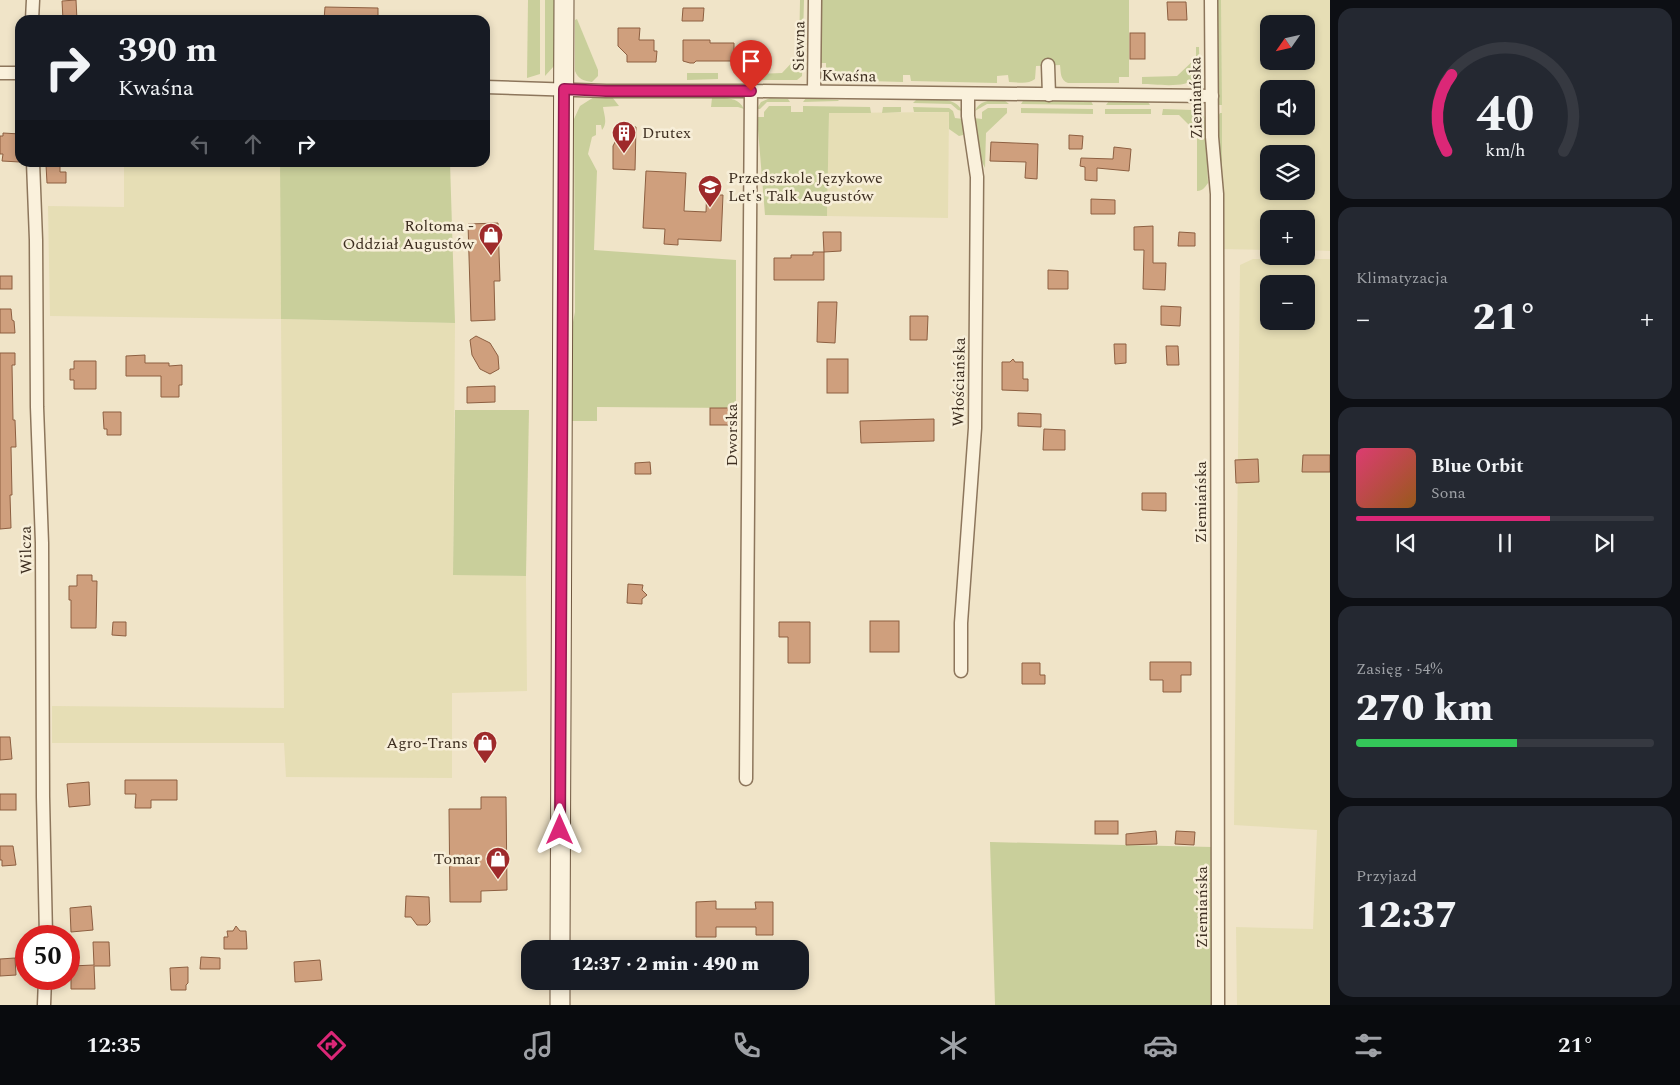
<!DOCTYPE html>
<html lang="pl">
<meta charset="utf-8">
<style>
body{margin:0;font-family:Spectral,serif;background:#242831;color:#f1f3f6;height:100vh;display:flex;flex-direction:column;font-size:19px;white-space:nowrap}
*{box-sizing:border-box;margin:0}
p{font-size:16px;color:#9ea1a6}
.icon{flex:none;width:28px;height:28px;fill:none;stroke:currentColor;stroke-width:2;stroke-linecap:round;stroke-linejoin:round}
.map{position:relative;flex:1;overflow:hidden}
.panel{display:flex;flex-direction:column;gap:8px;padding:8px;background:#0d0f14;width:350px}
.panel>*{flex:none}
.banner{position:absolute;left:15px;top:15px;width:475px;height:152px;border-radius:15px;box-shadow:0 2px 8px #0003;background:#171b24;color:#f1f3f6;overflow:hidden}
.needle{width:32px;rotate:236deg}
.tools{position:absolute;left:1260px;top:15px;display:grid;gap:10px}
.tools a{display:grid;place-items:center;width:55px;height:55px;border-radius:10px;background:#171b24;box-shadow:0 2px 8px #0003;font-size:25px}
.speed{position:absolute;left:15px;top:925px;display:flex;gap:10px;font-size:25px;font-weight:700;text-align:center}
.speed>*{display:grid;place-content:center;width:65px;height:65px;border-radius:50%;background:#171b24;box-shadow:0 2px 8px #0003;line-height:1}
.speed .limit{border:8px solid #d22;background:#fff;color:#111}
.pin{position:absolute;display:grid;place-items:center;width:42px;height:42px;color:#fff;margin:-51px -21px;border-radius:50% 50% 50% 0;rotate:-45deg;box-shadow:0 0 5px #0007}
.pin .icon{rotate:45deg}
.me{position:absolute;width:55px;margin:-28px;rotate:0deg;stroke-linejoin:round;filter:drop-shadow(0 0 4px #0008)}
.turn{display:flex;align-items:center;gap:18px;height:105px;padding:0 20px;font-size:22px}
.turn .icon{width:65px;height:65px;stroke-width:2.5}
.turn b{display:block;font-size:35px;line-height:42px}
.lanes{display:flex;align-items:center;height:48px;padding:0 20px;background:#0003;justify-content:center;gap:25px;direction:ltr}
.lanes .off{opacity:.35}
.big{font-size:38px;font-weight:800;line-height:1.1}
.panel .widget{flex:1;display:flex;flex-direction:column;justify-content:center;gap:8px;min-width:0;padding:0 18px;border-radius:15px;background:#242831}
.panel .dial{align-items:center;gap:0}
.dial svg{height:130px;overflow:visible;fill:none;stroke:#363941;stroke-width:7;stroke-linecap:round;text-anchor:middle}
.dial text{fill:#f1f3f6;stroke:none}
.song{display:flex;align-items:center;gap:15px}
.cover{width:60px;height:60px;border-radius:8px;background:linear-gradient(135deg,hsl(340 70% 55%),hsl(30 70% 35%))}
.played{height:5px;border-radius:2px;background:linear-gradient(90deg,#db2777 65%,#363941 65%)}
.keys{display:flex;justify-content:space-around;direction:ltr}
.heat{display:flex;justify-content:space-between;align-items:center;font-size:28px;direction:ltr}
.charge{height:8px;border-radius:4px;background:linear-gradient(90deg,#34c759 54%,#363941 0)}
.trip{position:absolute;left:521px;top:940px;width:288px;height:50px;border-radius:15px;background:#171b24;box-shadow:0 2px 8px #0003;font-weight:800;line-height:50px;text-align:center}
.tabs{display:flex;height:80px;justify-content:space-around;align-items:center;background:#090b0e;color:#9ea1a6}
.tabs .icon{width:35px;height:35px}
.tabs .current{color:#db2777}
.tabs b{font-size:22px;color:#f1f3f6}
main{display:flex;flex:1;min-height:0}
.map>svg:first-child{display:block}
</style>
<main>
<div class="map">
<svg width="1330" height="1005" viewBox="0 0 1330 1005">
<rect width="100%" height="100%" fill="#f0e4c8"/>
<g fill="#e6deb5" fill-rule="evenodd">
<path d="M 1221,0 L 1330,0 L 1330,251 L 1306,250 L 1306,219 L 1269,219 L 1269,250 L 1222,249 ZM 1269,24 L 1306,24 L 1306,61 L 1269,61 ZM 1269,89 L 1306,89 L 1306,126 L 1269,126 ZM 1269,154 L 1306,154 L 1306,191 L 1269,191 Z"/>
<polygon points="949,112 948,218 827,216 829,113"/>
<polygon points="124,163 280,163 281,319 455,323 453,574 526,576 527,691 452,693 452,778 286,777 284,743 52,743 52,706 284,708 281,319 50,316 48,206 124,207"/>
<path d="M 1253,259 L 1330,259 L 1330,1005 L 1237,1005 L 1236,927 L 1313,929 L 1317,830 L 1234,825 L 1240,265 ZM 1269,284 L 1306,284 L 1306,321 L 1269,321 Z"/>
</g>
<g fill="#c9cf9b">
<polygon points="528,0 540,0 540,74 527,78"/>
<polygon points="545,0 554,0 554,66 545,76"/>
<polygon points="800,0 804,0 802,76 797,80 749,80 750,74 782,73 799,55"/>
<path d="M 821,0 L 1129,0 L 1129,77 L 1119,77 L 1119,83 L 1068,83 C 1060,80 1061,73 1060,65 L 1036,66 L 1035,79 C 1028,85 1017,82 1009,82 L 1008,75 L 997,76 L 997,83 L 911,81 L 910,75 L 903,75 L 903,82 L 869,81 L 869,75 L 861,75 L 861,81 L 834,81 L 826,75 L 826,63 L 820,63 Z"/>
<polygon points="1217,0 1221,0 1222,105 1218,105"/>
<path d="M 577,19 L 598,70 L 598,76 L 592,82 C 584,81 578,79 575,71 L 575,20 Z"/>
<path d="M 1196,47 L 1199,47 C 1199,56 1201,70 1195,78 C 1187,89 1155,84 1142,84 L 1142,77 L 1177,76 L 1196,58 Z"/>
<polygon points="687,73 718,73 718,79 687,80"/>
<path d="M 594,97 L 612,97 L 619,106 L 603,107 C 604,115 608,123 602,130 L 601,125 L 596,125 L 596,135 L 592,137 L 588,154 L 597,171 L 594,250 L 736,260 L 736,408 L 597,407 L 597,421 L 571,421 L 573,322 L 575,312 L 574,119 L 580,106 Z"/>
<path d="M 712,98 C 725,98 738,96 744,109 L 738,107 L 711,107 Z"/>
<polygon points="770,98 788,99 790,102 767,102 760,109 757,109 761,102"/>
<polygon points="806,98 839,100 838,101 803,102"/>
<path d="M 916,100 C 931,100 955,95 962,111 L 958,110 L 951,104 L 913,103 Z"/>
<path d="M 1004,100 L 1009,104 L 987,104 L 975,111 C 980,99 993,100 1004,100 Z"/>
<polygon points="1023,101 1091,101 1093,105 1021,104"/>
<polygon points="1109,101 1148,102 1150,105 1106,105"/>
<path d="M 1191,103 L 1200,109 L 1205,119 L 1208,183 C 1205,187 1203,191 1197,191 L 1197,133 L 1179,115 L 1162,115 L 1163,109 L 1193,110 L 1199,118 L 1200,134 L 1203,135 C 1205,116 1204,114 1191,103 Z"/>
<polygon points="769,106 791,106 791,112 803,112 803,106 870,107 871,113 829,113 827,216 765,215 757,117 764,117 764,112"/>
<polygon points="883,107 901,107 901,112 882,113"/>
<polygon points="913,107 949,108 953,111 955,118 963,119 966,130 963,135 959,136 949,129 949,112 914,112"/>
<polygon points="988,108 1007,108 1007,113 986,133 985,168 981,160 974,118 982,119 982,112"/>
<polygon points="1021,108 1093,109 1093,114 1021,113"/>
<rect x="1105" y="109" width="46" height="5"/>
<path d="M 1220,113 L 1222,113 L 1222,171 C 1219,157 1211,125 1220,113 Z"/>
<polygon points="280,163 450,163 455,323 281,319"/>
<polygon points="455,410 529,410 526,576 453,575"/>
<polygon points="990,842 1212,847 1212,1005 995,1005"/>
</g>
<g fill="#cf9f7d" stroke="#8d5f41">
<polygon points="76,0 77,20 63,20 62,1"/>
<polygon points="1167,2 1186,2 1187,20 1168,20"/>
<polygon points="325,7 378,8 378,20 324,20"/>
<polygon points="683,8 704,8 703,21 682,21"/>
<polygon points="618,28 640,28 639,40 654,40 654,51 657,51 656,62 627,62 627,55 618,46"/>
<rect x="1130" y="33" width="15" height="26"/>
<polygon points="683,40 710,40 710,43 734,43 734,61 696,61 694,63 690,63 683,61"/>
<polygon points="623,127 636,127 635,170 613,169 613,146"/>
<polygon points="3,133 20,134 20,162 2,161 3,154 0,154 0,136 3,136"/>
<polygon points="1069,135 1083,136 1082,149 1069,149"/>
<polygon points="991,142 1038,144 1037,179 1025,178 1026,162 990,161"/>
<polygon points="1114,147 1131,149 1129,171 1097,168 1097,181 1085,180 1085,167 1080,166 1081,158 1113,159"/>
<polygon points="60,164 60,172 66,172 66,183 47,183 46,165"/>
<polygon points="646,171 686,173 684,211 706,212 707,184 719,185 718,195 723,195 721,241 678,239 678,245 664,244 665,229 643,228"/>
<polygon points="1091,199 1115,200 1115,214 1091,214"/>
<polygon points="498,223 500,281 494,281 495,320 471,321 468,224"/>
<polygon points="1153,226 1153,263 1166,263 1165,290 1143,289 1144,250 1134,250 1134,227"/>
<polygon points="823,232 841,232 841,251 824,252"/>
<polygon points="1179,232 1195,233 1195,246 1178,246"/>
<polygon points="813,252 824,252 824,280 774,280 774,258 791,258 791,255 813,255"/>
<polygon points="1048,270 1068,271 1068,289 1048,289"/>
<rect x="0" y="276" width="12" height="13"/>
<polygon points="818,302 837,302 835,343 817,342"/>
<polygon points="1161,306 1181,307 1180,326 1161,325"/>
<polygon points="0,309 11,309 12,320 14,321 15,333 0,333"/>
<polygon points="910,316 928,316 927,340 910,340"/>
<polygon points="476,336 490,343 498,356 499,369 490,374 480,369 472,355 470,340"/>
<polygon points="1114,344 1126,344 1126,363 1115,364"/>
<polygon points="1166,346 1178,346 1179,365 1167,365"/>
<polygon points="0,353 15,353 15,365 12,365 13,420 15,420 16,447 11,447 12,495 10,495 11,528 0,529"/>
<polygon points="145,355 145,363 169,363 169,366 182,365 182,385 179,385 179,397 161,397 161,376 126,376 126,356"/>
<rect x="827" y="359" width="21" height="34"/>
<polygon points="1013,359 1015,362 1023,362 1023,379 1028,379 1028,391 1002,390 1002,362 1010,362"/>
<polygon points="74,361 96,361 96,389 74,389 74,380 70,380 70,369 74,369"/>
<polygon points="495,386 495,402 467,403 467,387"/>
<rect x="710" y="408" width="26" height="17"/>
<polygon points="103,412 121,412 121,435 107,435 107,429 104,429"/>
<polygon points="1018,413 1041,414 1041,427 1018,426"/>
<polygon points="934,419 934,441 861,443 860,421"/>
<polygon points="1044,429 1065,430 1065,450 1043,450"/>
<polygon points="1303,455 1330,455 1330,472 1302,472"/>
<polygon points="1258,459 1259,482 1236,483 1235,460"/>
<polygon points="650,462 651,474 635,474 635,463"/>
<polygon points="1142,493 1166,493 1166,511 1142,510"/>
<polygon points="77,575 92,575 92,581 97,581 96,628 71,628 71,600 69,600 69,586 77,586"/>
<polygon points="628,584 643,585 642,590 647,595 642,599 642,604 627,603"/>
<rect x="870" y="621" width="29" height="31"/>
<polygon points="113,622 126,622 126,636 112,635"/>
<polygon points="779,622 810,622 810,663 788,663 788,637 779,637"/>
<polygon points="1150,662 1191,662 1191,675 1181,675 1181,692 1163,692 1163,680 1150,680"/>
<polygon points="1022,663 1040,663 1040,675 1045,675 1045,684 1022,684"/>
<polygon points="0,737 10,737 12,759 0,760"/>
<polygon points="125,780 177,780 177,800 151,800 151,808 135,808 136,794 125,794"/>
<polygon points="89,782 90,805 69,807 67,784"/>
<rect x="0" y="794" width="16" height="16"/>
<polygon points="481,797 506,797 507,890 481,891 481,902 450,902 449,809 481,809"/>
<rect x="1095" y="821" width="23" height="13"/>
<polygon points="1156,831 1157,844 1126,845 1126,834"/>
<polygon points="1176,831 1195,832 1194,845 1175,844"/>
<polygon points="0,846 13,846 16,865 2,866 2,860 0,860"/>
<polygon points="406,896 429,897 430,922 427,925 417,925 411,917 405,917"/>
<polygon points="716,901 716,909 756,909 755,902 773,902 773,935 756,935 756,927 716,927 716,937 696,937 696,902"/>
<polygon points="91,906 93,930 71,932 70,908"/>
<polygon points="236,926 240,931 246,931 247,949 224,949 224,937 228,937 227,931 233,931"/>
<polygon points="93,942 109,942 110,966 94,966 95,989 71,989 71,966 94,965"/>
<polygon points="201,957 220,958 220,969 200,969"/>
<polygon points="15,958 16,975 0,976 0,959"/>
<polygon points="320,960 322,980 295,982 294,962"/>
<polygon points="188,967 188,983 186,985 186,990 171,990 170,968"/>
</g>
<g fill="none" stroke-linecap="round" stroke-linejoin="round">
<defs>
<g id="minor">
<polyline points="1211,0 1212,137 1217,194 1218,1005"/>
<polyline points="32,20 33,0"/>
<polyline points="1048,65 1049,95"/>
<polyline points="0,73 20,73"/>
<polyline points="485,87 606,91 751,91 1212,96"/>
<polyline points="814,91 815,0"/>
<polyline points="33,162 36,240 37,407 42,543 43,797 46,936"/>
<polyline points="961,671 961,623 975,428 977,177 968,116 968,94"/>
<polyline points="746,779 751,91"/>
<polyline points="44,1005 45,979"/>
</g>
<g id="secondary">
<polyline points="560,949 564,0"/>
<polyline points="560,1005 560,981"/>
</g>
</defs>
<use href="#minor" stroke="#8d765c" stroke-width="15"/>
<use href="#secondary" stroke="#6f573f" stroke-width="21"/>
<use href="#minor" stroke="#faf1dc" stroke-width="12"/>
<use href="#secondary" stroke="#faf1dc" stroke-width="19"/>
</g>
<g fill="none" stroke-linecap="round" stroke-linejoin="round">
<defs>
<polyline id="route" points="560,830 564,89 606,91 751,91"/>
</defs>
<use href="#route" stroke="#8e194d" stroke-width="12"/>
<use href="#route" stroke="#db2777" stroke-width="9"/>
</g>
<defs>
<symbol id="building-pin" viewBox="-11 -11 22 30"><path d="M0 17L-7.5 6A9.5 9.5 0 1 1 7.5 6Z" fill="#9e2a2b" stroke="#f7eed8"/><path d="M-4-6H4V6H1V3H-1V6H-4ZM-2.5-4.3h1.7v1.8h-1.7ZM.8-4.3h1.7v1.8H.8ZM-2.5-1h1.7V.8h-1.7ZM.8-1h1.7V.8H.8Z" fill="#fff"/></symbol>
<symbol id="school-pin" viewBox="-11 -11 22 30"><path d="M0 17L-7.5 6A9.5 9.5 0 1 1 7.5 6Z" fill="#9e2a2b" stroke="#f7eed8"/><path d="M0-5L7-2L0 1L-7-2ZM-4 1L0 2.5L4 1V4Q0 6-4 4Z" fill="#fff"/></symbol>
<symbol id="shop-pin" viewBox="-11 -11 22 30"><path d="M0 17L-7.5 6A9.5 9.5 0 1 1 7.5 6Z" fill="#9e2a2b" stroke="#f7eed8"/><path d="M-5-2.5h2.3a2.7 3.5 0 0 1 5.4 0H5L5.5 6h-11ZM-1.5-2.5h3a1.5 2.3 0 0 0-3 0Z" fill="#fff"/></symbol>
</defs>
<g fill-rule="evenodd">
<use href="#building-pin" x="610" y="119" width="28" height="38"/>
<use href="#school-pin" x="696" y="173" width="28" height="38"/>
<use href="#shop-pin" x="477" y="221" width="28" height="38"/>
<use href="#shop-pin" x="471" y="729" width="28" height="38"/>
<use href="#shop-pin" x="484" y="845" width="28" height="38"/>
</g>
<g text-anchor="middle" dominant-baseline="central" stroke-width="5" stroke-linejoin="round" paint-order="stroke">
<g font-size="16" fill="#3d2e20" stroke="#f7eed8">
<text transform="translate(799 46) rotate(-89)">Siewna</text>
<text transform="translate(849 76) rotate(1)">Kwaśna</text>
<text transform="translate(1196 98) rotate(-91)">Ziemiańska</text>
<text transform="translate(959 382) rotate(-89)">Włościańska</text>
<text transform="translate(732 435) rotate(-90)">Dworska</text>
<text transform="translate(1201 502) rotate(-90)">Ziemiańska</text>
<text transform="translate(26 550) rotate(-91)">Wilcza</text>
<text transform="translate(1202 907) rotate(-90)">Ziemiańska</text>
</g>
<g font-size="16" fill="#3d2e20" stroke="#f7eed8" text-anchor="end">
<text x="642" y="133" text-anchor="start">Drutex</text>
<text x="728" y="178" text-anchor="start">Przedszkole Językowe<tspan x="728" dy="18">Let's Talk Augustów</tspan></text>
<text x="474" y="226">Roltoma -<tspan x="474" dy="18">Oddział Augustów</tspan></text>
<text x="468" y="743">Agro-Trans</text>
<text x="480" y="859">Tomar</text>
</g>
</g>
</svg>
<div class="tools">
<a><svg class="needle" viewBox="-14 -14 28 28"><path d="M0-13l5 13h-10z" fill="#e53935"/><path d="M0 13l5-13h-10z" fill="#9ea1a6"/></svg></a>
<a><svg class="icon" aria-label="sound" viewBox="0 0 24 24"><path d="M4 9h4l5-4v14l-5-4H4zM17 9q2 3 0 6"/></svg></a>
<a><svg class="icon" aria-label="layers" viewBox="0 0 24 24"><path d="M12 4l9 5-9 5-9-5zM3 14l9 5 9-5"/></svg></a>
<a>+</a>
<a>−</a>
</div>
<div class="speed"><div class="limit">50</div></div>
<div class="pin" style="left:751px;top:91px;background:#d93025"><svg class="icon" aria-label="arrive" viewBox="0 0 24 24"><path d="M6 21V4h12l-3 4 3 4H6"/></svg></div>
<svg class="me" style="left:560px;top:830px" viewBox="-20 -20 40 40"><path d="M0-17L14 15 0 8-14 15z" fill="#db2777" stroke="#fff" stroke-width="4"/></svg>
<div class="trip">12:37 · 2 min · 490 m</div>
<div class="banner">
<div class="turn"><svg class="icon" aria-label="right" viewBox="0 0 24 24"><path d="M7 20v-9h11M14 6l5 5-5 5"/></svg><div><b>390 m</b>Kwaśna</div></div>
<div class="lanes"><svg class="icon off" aria-label="left" viewBox="0 0 24 24"><path d="M17 20v-9H6M10 6l-5 5 5 5"/></svg><svg class="icon off" aria-label="ahead" viewBox="0 0 24 24"><path d="M12 20V5M6 11l6-6 6 6"/></svg><svg class="icon" aria-label="right" viewBox="0 0 24 24"><path d="M7 20v-9h11M14 6l5 5-5 5"/></svg></div>
</div>
</div>
<section class="panel">
<div class="widget dial"><svg viewBox="0 0 100 80">
<path d="M14 69A42 42 0 1 1 86 69"/>
<path d="M14 69A42 42 0 0 1 17 22" stroke="#db2777"/>
<text x="50" y="56" font-size="32" font-weight="700">40</text>
<text x="50" y="72" font-size="11">km/h</text>
</svg></div>
<div class="widget"><p>Klimatyzacja</p>
<div class="heat"><a>−</a><b class="big">21°</b><a>+</a></div>
</div>
<div class="widget">
<div class="song"><i class="cover"></i><div><b>Blue Orbit</b><p>Sona</p></div></div>
<div class="played"></div>
<div class="keys"><svg class="icon" aria-label="previous" viewBox="0 0 24 24"><path d="M18 5L8 12l10 7zM5 5v14"/></svg><svg class="icon" aria-label="pause" viewBox="0 0 24 24"><path d="M8 5v14M16 5v14"/></svg><svg class="icon" aria-label="next" viewBox="0 0 24 24"><path d="M6 5l10 7-10 7zM19 5v14"/></svg></div>
</div>
<div class="widget"><p>Zasięg · 54%</p><b class="big">270 km</b><div class="charge"></div></div>
<div class="widget"><p>Przyjazd</p><b class="big">12:37</b></div>
</section>
</main>
<nav class="tabs">
<b>12:35</b>
<svg class="icon current" aria-label="directions" viewBox="0 0 24 24"><path d="M12 3l9 9-9 9-9-9zM9 14v-3h6M13 9l2 2-2 2"/></svg>
<svg class="icon" aria-label="music" viewBox="0 0 24 24"><path d="M9 18V5l10-2v13"/><circle cx="6" cy="18" r="3"/><circle cx="16" cy="16" r="3"/></svg>
<svg class="icon" aria-label="phone" viewBox="0 0 24 24"><path d="M5 4h4l2 5-3 2q2 4 5 5l2-3 5 2v4C11 20 4 13 5 4z"/></svg>
<svg class="icon" aria-label="climate" viewBox="0 0 24 24"><path d="M12 3v18M4 7l16 10M4 17L20 7"/></svg>
<svg class="icon" aria-label="car" viewBox="0 0 24 24"><path d="M5 17H2v-5l4-1 3-4h7l3 4 3 1v5h-3M9 17h6M6 11h13"/><circle cx="7" cy="17" r="2"/><circle cx="17" cy="17" r="2"/></svg>
<svg class="icon" aria-label="filters" viewBox="0 0 24 24"><path d="M4 7h16M4 17h16"/><circle cx="9" cy="7" r="2"/><circle cx="15" cy="17" r="2"/></svg>
<b>21°</b>
</nav>
